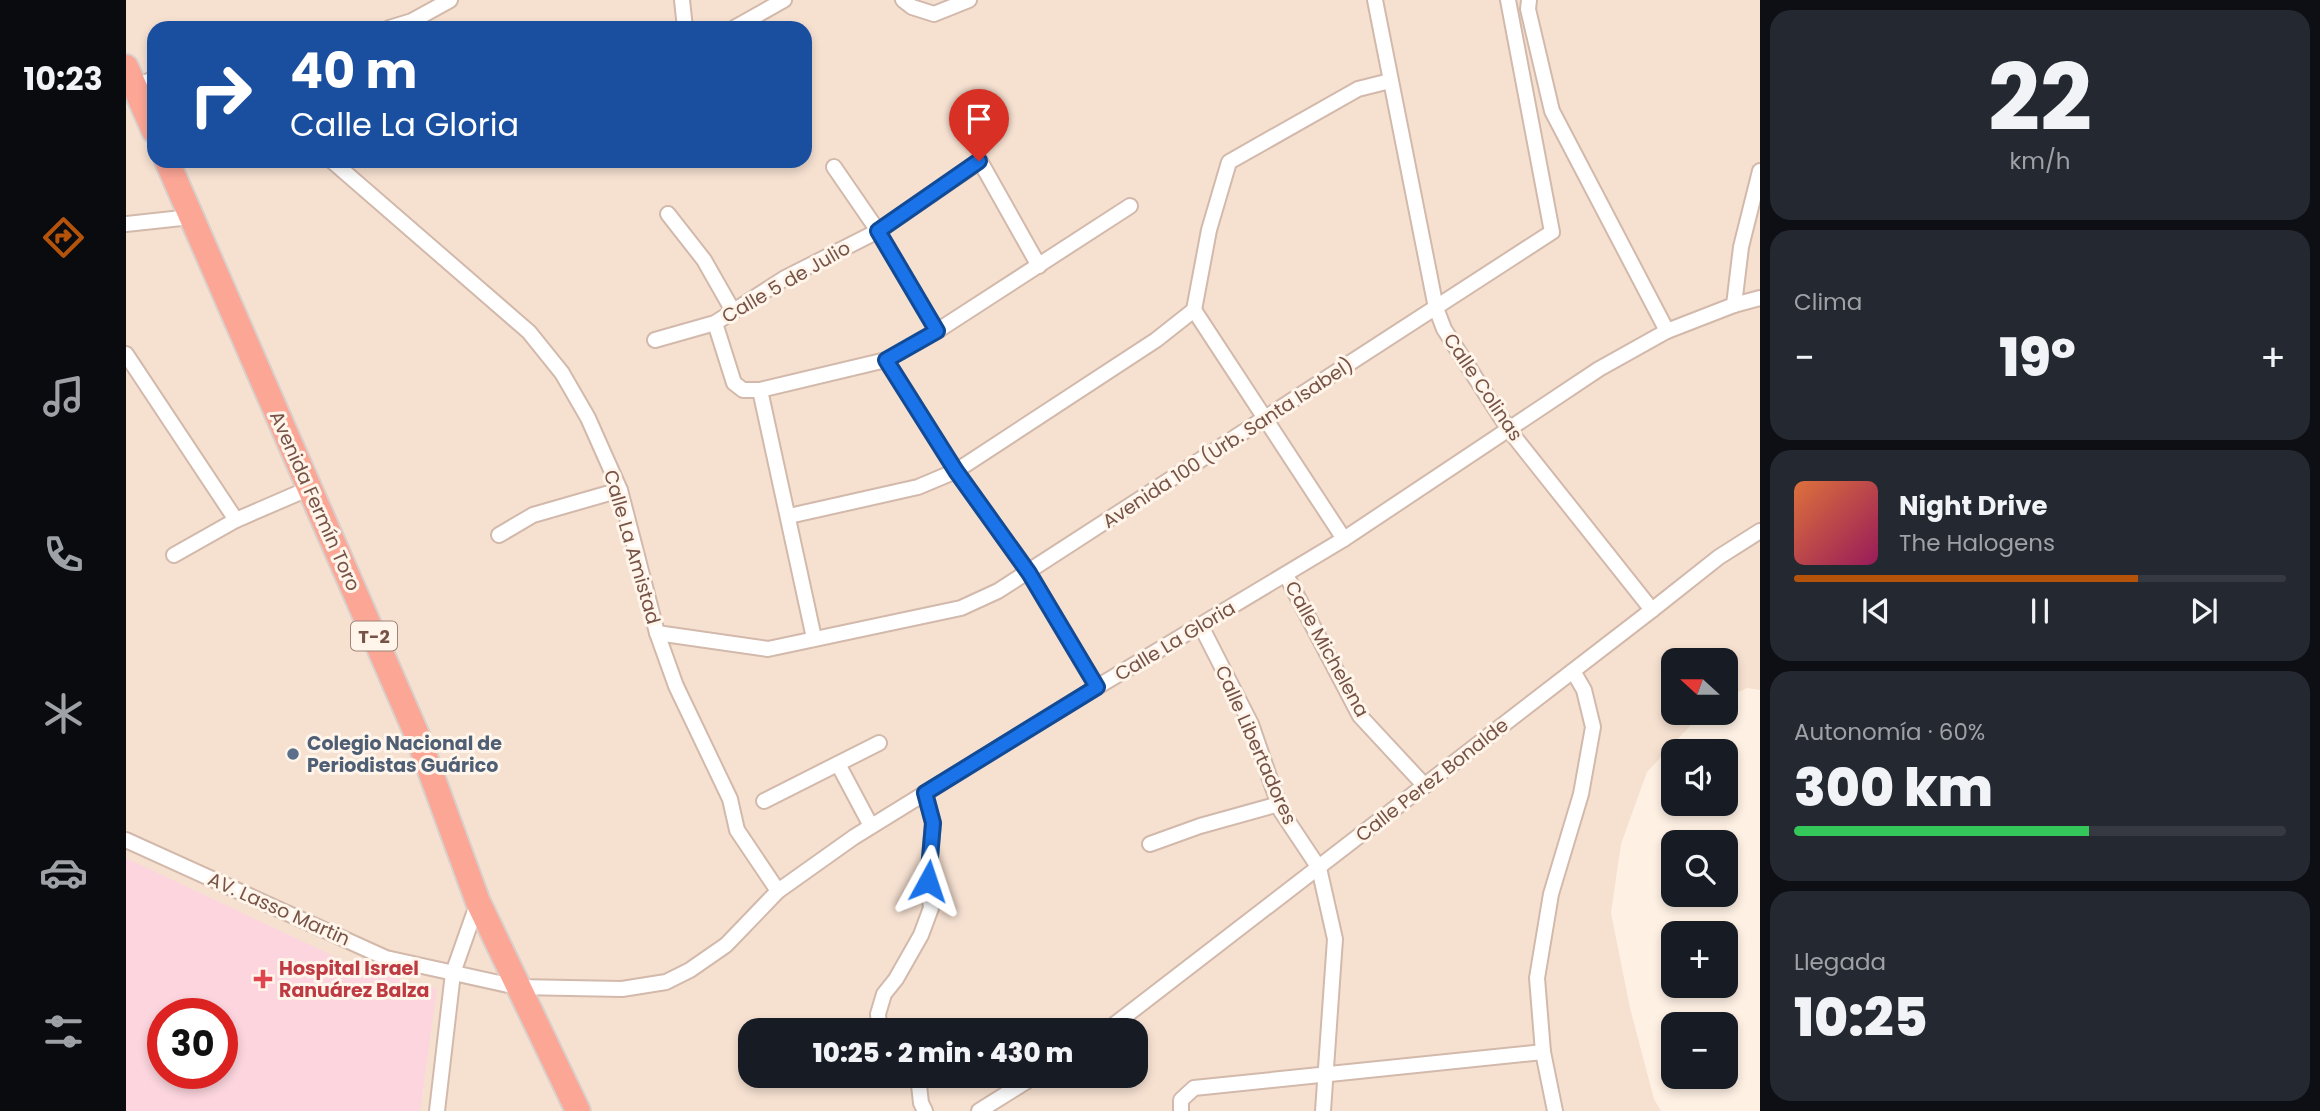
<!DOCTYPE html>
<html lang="es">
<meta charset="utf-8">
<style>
body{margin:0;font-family:Poppins,sans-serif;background:#242831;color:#f1f3f6;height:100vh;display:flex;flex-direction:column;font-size:26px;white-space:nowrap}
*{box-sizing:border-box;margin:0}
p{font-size:23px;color:#9ea1a6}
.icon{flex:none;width:38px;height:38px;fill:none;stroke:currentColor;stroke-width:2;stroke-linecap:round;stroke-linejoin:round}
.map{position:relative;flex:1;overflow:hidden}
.panel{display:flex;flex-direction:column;gap:10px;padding:10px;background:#0d0f14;width:560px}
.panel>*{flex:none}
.hud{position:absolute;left:21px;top:21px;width:665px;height:147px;border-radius:21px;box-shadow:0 4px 10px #0003;background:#1a4fa0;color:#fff;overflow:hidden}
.needle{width:46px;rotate:291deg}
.buttons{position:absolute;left:1535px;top:648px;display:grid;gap:14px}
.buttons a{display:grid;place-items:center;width:77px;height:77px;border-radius:14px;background:#171b24;box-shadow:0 4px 10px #0003;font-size:35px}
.speed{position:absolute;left:21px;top:998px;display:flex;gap:14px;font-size:35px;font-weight:700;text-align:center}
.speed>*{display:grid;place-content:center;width:91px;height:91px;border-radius:50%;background:#171b24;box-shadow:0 4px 10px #0003;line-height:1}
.speed .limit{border:10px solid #d22;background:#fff;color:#111}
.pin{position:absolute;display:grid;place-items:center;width:60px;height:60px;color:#fff;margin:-72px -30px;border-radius:50% 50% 50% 0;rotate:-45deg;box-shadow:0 0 7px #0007}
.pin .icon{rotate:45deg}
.me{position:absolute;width:77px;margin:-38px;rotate:5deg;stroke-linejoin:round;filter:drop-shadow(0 0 5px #0008)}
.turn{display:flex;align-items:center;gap:24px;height:147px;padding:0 28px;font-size:32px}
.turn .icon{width:91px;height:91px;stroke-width:2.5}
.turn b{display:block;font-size:49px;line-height:60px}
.big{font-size:52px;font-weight:800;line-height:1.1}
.panel .tile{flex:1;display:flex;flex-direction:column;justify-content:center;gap:10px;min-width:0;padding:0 24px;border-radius:21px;background:#242831}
.panel .dial{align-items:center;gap:0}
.dial b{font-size:91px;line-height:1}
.song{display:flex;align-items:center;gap:21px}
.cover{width:84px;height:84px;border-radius:10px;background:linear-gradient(135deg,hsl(20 70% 55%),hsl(330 70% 35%))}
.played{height:7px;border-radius:4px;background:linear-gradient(90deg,#b45309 70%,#363941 70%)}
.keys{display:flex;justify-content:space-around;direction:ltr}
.heat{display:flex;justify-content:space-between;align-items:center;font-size:38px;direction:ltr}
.charge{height:10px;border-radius:5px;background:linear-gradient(90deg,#34c759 60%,#363941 0)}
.trip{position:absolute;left:612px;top:1018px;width:410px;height:70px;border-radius:21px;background:#171b24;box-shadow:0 4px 10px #0003;font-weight:800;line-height:70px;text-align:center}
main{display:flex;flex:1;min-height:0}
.dock{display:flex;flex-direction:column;width:126px;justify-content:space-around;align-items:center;background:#090b0e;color:#9ea1a6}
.dock .icon{width:49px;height:49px}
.dock .selected{color:#b45309}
.dock b{font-size:32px;color:#f1f3f6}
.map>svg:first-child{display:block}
</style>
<main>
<nav class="dock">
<b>10:23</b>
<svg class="icon selected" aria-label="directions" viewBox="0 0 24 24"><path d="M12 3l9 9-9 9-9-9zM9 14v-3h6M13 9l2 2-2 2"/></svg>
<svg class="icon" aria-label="music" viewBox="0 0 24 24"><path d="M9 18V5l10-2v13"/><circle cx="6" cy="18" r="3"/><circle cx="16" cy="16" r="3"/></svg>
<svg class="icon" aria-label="phone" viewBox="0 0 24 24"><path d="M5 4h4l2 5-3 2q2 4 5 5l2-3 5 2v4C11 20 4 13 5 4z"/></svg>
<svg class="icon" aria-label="climate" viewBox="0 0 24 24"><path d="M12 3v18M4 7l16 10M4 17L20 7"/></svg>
<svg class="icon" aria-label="car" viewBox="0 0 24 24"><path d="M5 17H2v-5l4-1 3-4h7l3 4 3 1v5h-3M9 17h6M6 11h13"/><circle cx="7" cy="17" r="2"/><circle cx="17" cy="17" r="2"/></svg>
<svg class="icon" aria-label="filters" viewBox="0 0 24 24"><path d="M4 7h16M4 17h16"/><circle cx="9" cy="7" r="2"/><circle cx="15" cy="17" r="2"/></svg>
</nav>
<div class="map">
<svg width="1634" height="1111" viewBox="0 0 1634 1111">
<rect width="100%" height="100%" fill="#fef0e3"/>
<path fill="#f6e1d1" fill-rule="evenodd" d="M 0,0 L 1634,0 L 1634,690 L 1621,688 L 1600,698 L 1600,660 L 1547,660 L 1547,712 L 1577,712 L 1521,772 L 1495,844 L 1485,913 L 1504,1008 L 1528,1099 L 1535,1111 L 0,1111 ZM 28,28 L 679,28 L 679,161 L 28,161 ZM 37,1013 L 96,1013 L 96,1073 L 37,1073 ZM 625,1031 L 1010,1031 L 1010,1076 L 625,1076 Z"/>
<path fill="#fcd5de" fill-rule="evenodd" d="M 0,858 L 235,969 L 311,989 L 294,1111 L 0,1111 ZM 37,1013 L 96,1013 L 96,1073 L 37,1073 Z"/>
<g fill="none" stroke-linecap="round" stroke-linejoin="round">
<defs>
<g id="street">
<polyline points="556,0 559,28"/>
<polyline points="777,0 786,7 808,14 843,0"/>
<polyline points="1249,0 1310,308 1318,329 1383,430 1526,610"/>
<polyline points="1403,0 1402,9 1426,111 1541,331"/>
<polyline points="263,28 286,21 324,0"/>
<polyline points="608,28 658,0"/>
<polyline points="8,86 28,79"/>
<polyline points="206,161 403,332 436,373 462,418 494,490 531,633 550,686 604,799 611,830 652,891"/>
<polyline points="708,167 752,231 811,331"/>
<polyline points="542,214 578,260 607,311"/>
<polyline points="0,224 65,217"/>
<polyline points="1608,305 1615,247 1634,171"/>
<polyline points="1068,310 1083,230 1103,162 1232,89 1264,81"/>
<polyline points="1068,310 1218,539"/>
<polyline points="589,323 608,383 617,390 634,390 760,360 811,331 1004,206"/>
<polyline points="529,340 589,323 659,278 752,231 854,161 913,266"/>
<polyline points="0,354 110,520"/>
<polyline points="760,360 830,471 903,573 971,687"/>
<polyline points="634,390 688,638"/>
<polyline points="663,516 792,487 830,471 1030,340 1068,310"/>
<polyline points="373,535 407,515 494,490"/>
<polyline points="48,555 110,520 184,488"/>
<polyline points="1160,575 1234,716 1299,786"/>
<polyline points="1075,626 1125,724 1155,811 1193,868 1209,939 1197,1111"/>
<polyline points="531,633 642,649 835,608 872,591 1426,232 1382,0"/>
<polyline points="712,764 745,826"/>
<polyline points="638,801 753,743"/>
<polyline points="0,840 260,958 391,987 496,989 540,982 564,970 600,945 652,891 728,837 971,687 1218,539 1473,369 1541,331 1608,305 1634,298"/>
<polyline points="1024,844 1074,826 1153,804"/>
<polyline points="766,1031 753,1027 752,1014 758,994 770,979 795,935 805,908 802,881 807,823 799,793"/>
<polyline points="980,1031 1526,610 1593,557 1634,531"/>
<polyline points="792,1076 795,1103 799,1111"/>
<polyline points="311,1111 327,973 352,902"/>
<polyline points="853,1111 909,1076"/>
<polyline points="1055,1111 1055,1100 1068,1088 1417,1052"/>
<polyline points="1429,1111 1417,1052 1411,978 1425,894 1455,794 1467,727 1458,690 1447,671"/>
</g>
<g id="highway">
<polyline points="0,67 28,131"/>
<polyline points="41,161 291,735 352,902 452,1111"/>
</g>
</defs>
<use href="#street" stroke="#d2b9ab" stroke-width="18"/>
<use href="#highway" stroke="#d9cfcb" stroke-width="28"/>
<use href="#street" stroke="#fff" stroke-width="14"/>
<use href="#highway" stroke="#fca696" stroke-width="24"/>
</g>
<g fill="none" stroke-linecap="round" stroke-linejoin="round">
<defs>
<polyline id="route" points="802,881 807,823 799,793 971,687 903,573 830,471 760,360 811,331 752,231 853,161"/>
</defs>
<use href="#route" stroke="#114b97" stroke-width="18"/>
<use href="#route" stroke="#1a73e8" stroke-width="12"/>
</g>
<circle fill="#5c6f8a" stroke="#fff5ea" stroke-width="2.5" cx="167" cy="754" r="7"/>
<path fill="#e0444e" stroke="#fff5ea" stroke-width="2.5" d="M133.5 968.5h7v7h7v7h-7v7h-7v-7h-7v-7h7z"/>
<g text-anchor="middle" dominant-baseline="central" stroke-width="6" stroke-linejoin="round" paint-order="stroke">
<rect fill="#fff5ea" stroke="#a08478" stroke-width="2" x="225" y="621.5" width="46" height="29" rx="5"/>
<g font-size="18" font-weight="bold" fill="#775347">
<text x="248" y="636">T-2</text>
</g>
<g font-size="19" fill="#775347" stroke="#fff5ea">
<text transform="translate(660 282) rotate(-30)">Calle 5 de Julio</text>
<text transform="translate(1357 387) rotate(56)">Calle Colinas</text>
<text transform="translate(1102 443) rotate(-33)">Avenida 100 (Urb. Santa Isabel)</text>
<text transform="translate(189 501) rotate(66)">Avenida Fermín Toro</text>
<text transform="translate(506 547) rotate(74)">Calle La Amistad</text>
<text transform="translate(1049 641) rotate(-31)">Calle La Gloria</text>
<text transform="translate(1201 649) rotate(61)">Calle Michelena</text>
<text transform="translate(1130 745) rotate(66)">Calle Libertadores</text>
<text transform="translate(1306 780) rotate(-38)">Calle Perez Bonalde</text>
<text transform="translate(153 909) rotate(24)">AV. Lasso Martin</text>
</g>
<g font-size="19" font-weight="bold" fill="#4e5e75" stroke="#fff5ea" text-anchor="start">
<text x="181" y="743">Colegio Nacional de<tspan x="181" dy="22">Periodistas Guárico</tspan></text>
</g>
<g font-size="19" font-weight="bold" fill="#be3a42" stroke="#fff5ea" text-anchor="start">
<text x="153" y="968">Hospital Israel<tspan x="153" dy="22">Ranuárez Balza</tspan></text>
</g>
</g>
</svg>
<div class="buttons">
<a><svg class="needle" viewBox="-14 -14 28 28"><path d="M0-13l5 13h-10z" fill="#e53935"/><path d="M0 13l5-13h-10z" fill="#9ea1a6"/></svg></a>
<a><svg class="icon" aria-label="sound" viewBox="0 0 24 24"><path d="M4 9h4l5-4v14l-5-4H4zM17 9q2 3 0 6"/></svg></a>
<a><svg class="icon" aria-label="search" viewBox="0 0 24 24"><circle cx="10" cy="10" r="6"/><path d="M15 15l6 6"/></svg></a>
<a>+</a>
<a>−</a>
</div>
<div class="speed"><div class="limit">30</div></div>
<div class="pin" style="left:853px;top:161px;background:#d93025"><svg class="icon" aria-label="arrive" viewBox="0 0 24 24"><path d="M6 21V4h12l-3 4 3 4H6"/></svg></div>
<svg class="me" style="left:802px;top:881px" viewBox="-20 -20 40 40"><path d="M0-17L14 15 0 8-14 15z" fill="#1a73e8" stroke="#fff" stroke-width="4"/></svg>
<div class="trip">10:25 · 2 min · 430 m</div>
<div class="hud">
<div class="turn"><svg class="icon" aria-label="right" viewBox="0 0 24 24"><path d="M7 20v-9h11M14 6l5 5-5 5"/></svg><div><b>40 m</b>Calle La Gloria</div></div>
</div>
</div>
<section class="panel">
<div class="tile dial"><b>22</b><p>km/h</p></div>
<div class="tile"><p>Clima</p>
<div class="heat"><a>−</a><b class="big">19°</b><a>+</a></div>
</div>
<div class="tile">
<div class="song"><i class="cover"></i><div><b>Night Drive</b><p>The Halogens</p></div></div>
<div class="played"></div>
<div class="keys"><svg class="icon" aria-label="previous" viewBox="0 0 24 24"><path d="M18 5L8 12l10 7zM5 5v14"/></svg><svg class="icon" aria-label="pause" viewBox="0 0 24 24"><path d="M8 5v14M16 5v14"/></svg><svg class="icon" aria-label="next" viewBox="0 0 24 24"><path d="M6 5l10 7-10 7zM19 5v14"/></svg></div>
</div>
<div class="tile"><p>Autonomía · 60%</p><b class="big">300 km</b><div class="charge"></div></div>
<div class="tile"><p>Llegada</p><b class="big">10:25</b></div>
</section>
</main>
